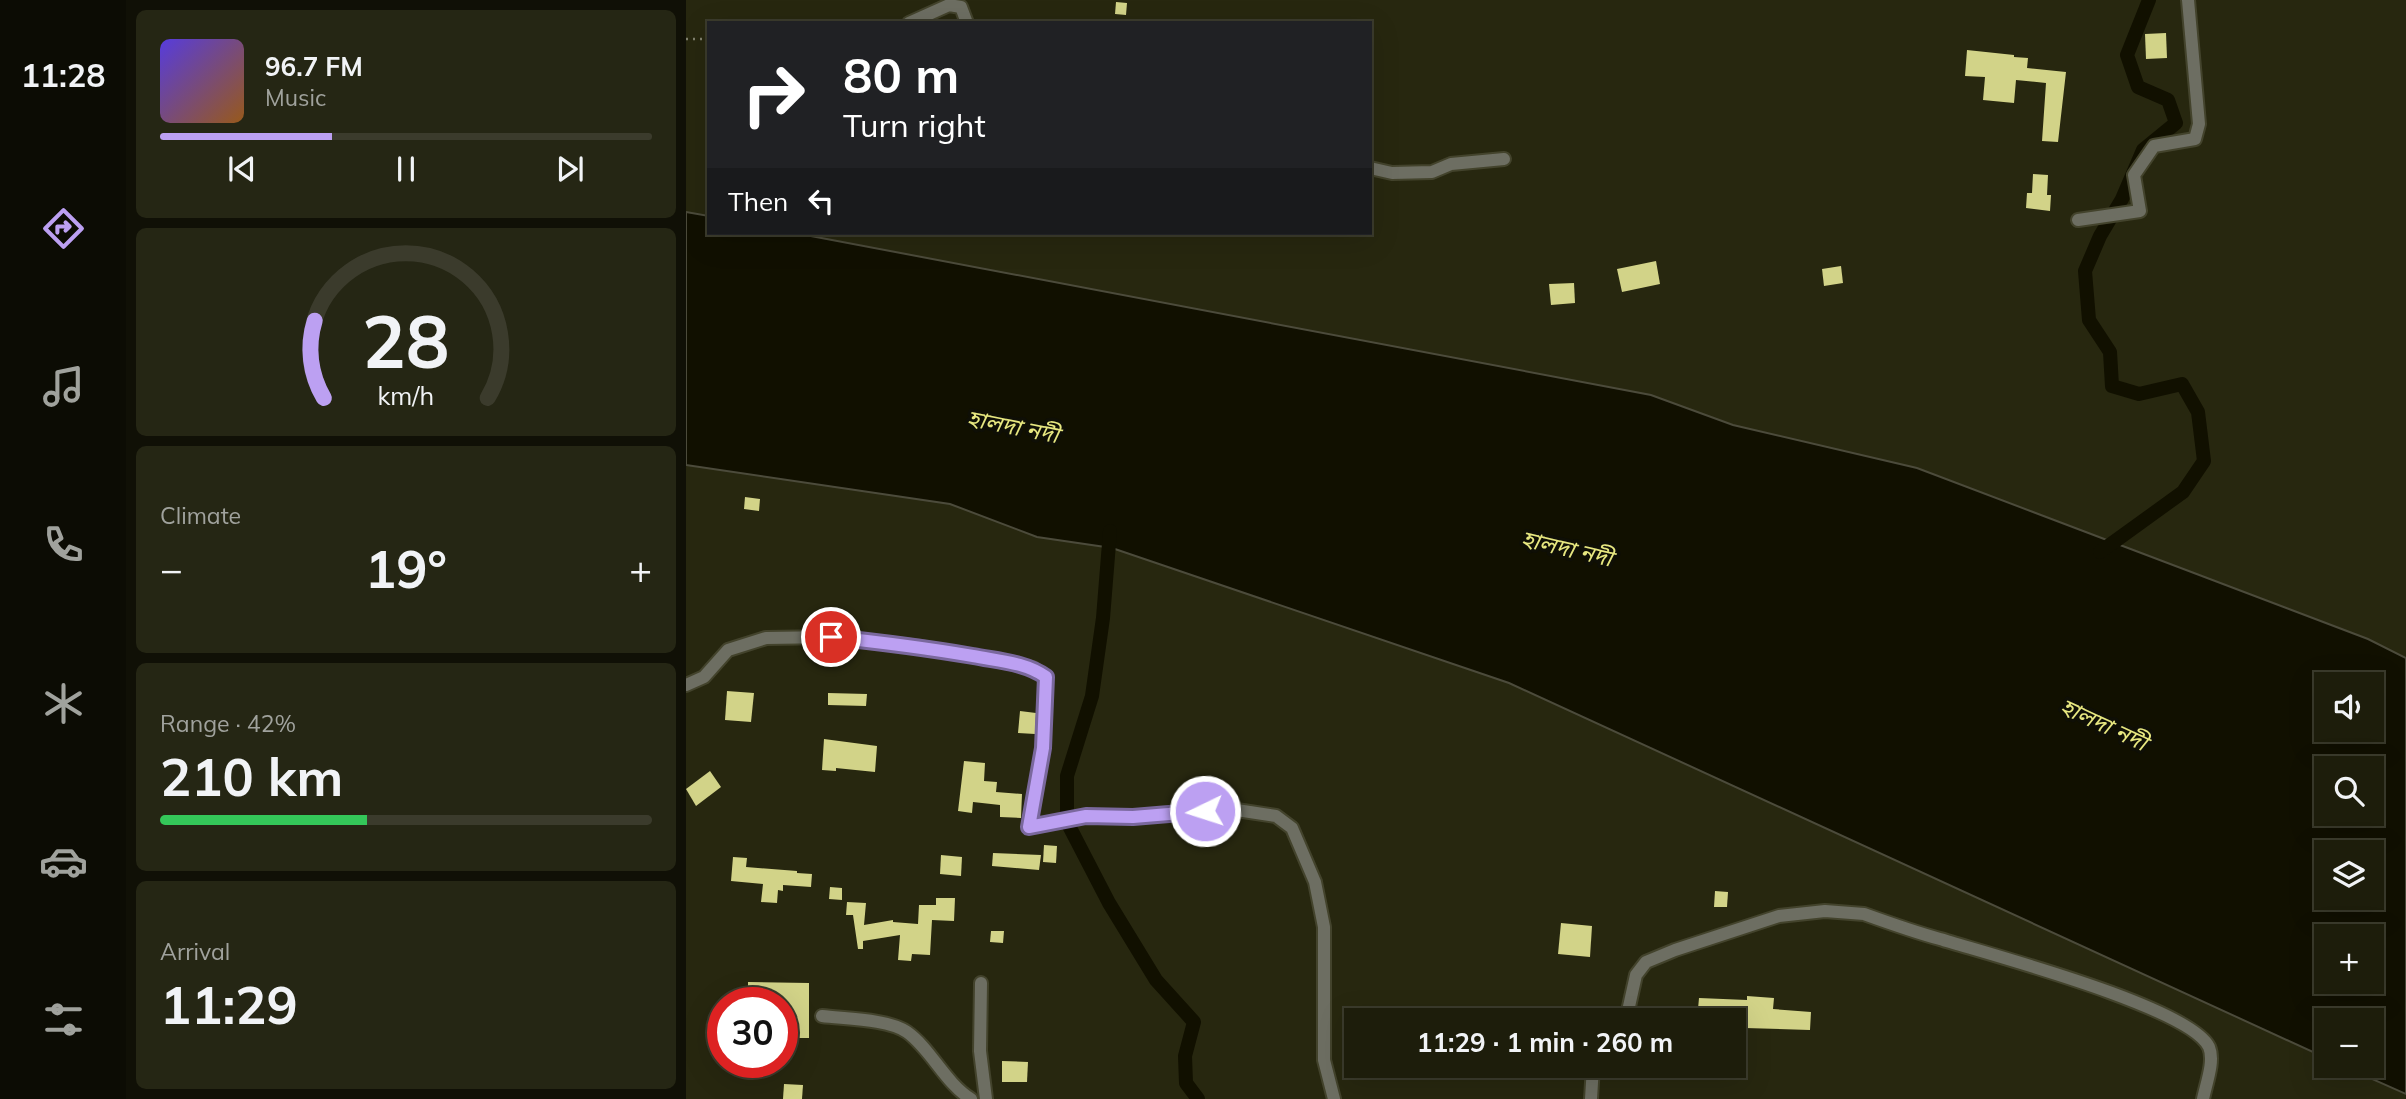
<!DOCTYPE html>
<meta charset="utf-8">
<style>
body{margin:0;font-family:Mulish,"Noto Sans Bengali",sans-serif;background:#252614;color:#f1f3f6;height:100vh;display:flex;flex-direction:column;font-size:26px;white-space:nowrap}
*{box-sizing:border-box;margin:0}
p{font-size:23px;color:#a0a29d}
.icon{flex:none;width:38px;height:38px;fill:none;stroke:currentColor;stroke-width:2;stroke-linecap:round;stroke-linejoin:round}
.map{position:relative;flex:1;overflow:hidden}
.details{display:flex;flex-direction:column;gap:10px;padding:10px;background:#101006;width:560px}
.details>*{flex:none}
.guide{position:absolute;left:21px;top:21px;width:665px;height:214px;border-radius:0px;box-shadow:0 7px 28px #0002,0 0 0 2px #3b3b2c;background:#202124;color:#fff;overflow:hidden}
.buttons{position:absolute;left:1628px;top:672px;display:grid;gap:14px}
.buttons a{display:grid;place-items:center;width:70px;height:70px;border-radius:0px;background:#1d1d0b;box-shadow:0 7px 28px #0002,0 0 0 2px #3b3b2c;font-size:35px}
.speed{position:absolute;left:21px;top:987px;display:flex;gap:14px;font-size:35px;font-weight:700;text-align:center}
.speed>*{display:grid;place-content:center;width:91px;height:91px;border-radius:50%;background:#1d1d0b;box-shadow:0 7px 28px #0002,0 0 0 2px #3b3b2c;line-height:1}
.speed .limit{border:10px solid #d22;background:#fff;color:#111}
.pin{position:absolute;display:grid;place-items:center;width:60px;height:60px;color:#fff;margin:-30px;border:4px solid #fff;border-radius:50%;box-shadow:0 2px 7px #0007}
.me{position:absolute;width:77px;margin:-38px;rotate:266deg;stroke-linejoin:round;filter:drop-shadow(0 0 5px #0008)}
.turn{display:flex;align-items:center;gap:24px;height:147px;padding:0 21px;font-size:32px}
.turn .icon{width:91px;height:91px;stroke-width:2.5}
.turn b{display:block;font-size:49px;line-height:60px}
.then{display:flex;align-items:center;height:66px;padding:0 21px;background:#0003;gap:14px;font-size:26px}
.big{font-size:52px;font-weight:700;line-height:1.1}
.details .card{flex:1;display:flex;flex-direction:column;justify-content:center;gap:10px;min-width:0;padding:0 24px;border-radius:10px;background:#252614}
.details .dial{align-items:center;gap:0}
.dial svg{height:182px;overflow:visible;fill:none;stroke:#3b3b2c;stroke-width:7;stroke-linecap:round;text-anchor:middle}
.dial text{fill:#f1f3f6;stroke:none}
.song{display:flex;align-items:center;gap:21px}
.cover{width:84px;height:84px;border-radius:10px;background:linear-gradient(135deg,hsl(250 70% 55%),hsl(30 70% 35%))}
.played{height:7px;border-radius:4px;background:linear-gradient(90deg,#bca0f2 35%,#3b3b2c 35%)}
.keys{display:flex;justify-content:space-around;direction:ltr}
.heat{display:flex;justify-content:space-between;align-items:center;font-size:38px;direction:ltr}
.charge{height:10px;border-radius:5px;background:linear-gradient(90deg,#34c759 42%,#3b3b2c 0)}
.trip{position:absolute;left:658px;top:1008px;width:402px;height:70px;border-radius:0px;background:#1d1d0b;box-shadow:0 7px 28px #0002,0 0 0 2px #3b3b2c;font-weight:700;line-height:70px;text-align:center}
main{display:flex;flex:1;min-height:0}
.tabs{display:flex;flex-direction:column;width:126px;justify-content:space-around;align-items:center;background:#0c0c04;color:#a0a29d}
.tabs .icon{width:49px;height:49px}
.tabs .current{color:#bca0f2}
.tabs b{font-size:32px;color:#f1f3f6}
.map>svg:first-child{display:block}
</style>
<main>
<nav class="tabs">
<b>11:28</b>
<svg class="icon current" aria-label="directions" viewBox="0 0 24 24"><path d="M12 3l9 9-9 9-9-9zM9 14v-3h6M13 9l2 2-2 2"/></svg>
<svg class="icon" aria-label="music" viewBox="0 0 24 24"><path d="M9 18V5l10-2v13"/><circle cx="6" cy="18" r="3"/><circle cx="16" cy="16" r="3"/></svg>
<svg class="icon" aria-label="phone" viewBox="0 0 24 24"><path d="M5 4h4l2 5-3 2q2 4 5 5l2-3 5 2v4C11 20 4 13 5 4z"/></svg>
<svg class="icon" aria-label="climate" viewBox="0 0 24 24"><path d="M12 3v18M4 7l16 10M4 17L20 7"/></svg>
<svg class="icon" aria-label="car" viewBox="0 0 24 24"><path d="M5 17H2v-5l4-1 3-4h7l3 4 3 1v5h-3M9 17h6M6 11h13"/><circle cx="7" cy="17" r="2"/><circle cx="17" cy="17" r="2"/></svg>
<svg class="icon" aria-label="filters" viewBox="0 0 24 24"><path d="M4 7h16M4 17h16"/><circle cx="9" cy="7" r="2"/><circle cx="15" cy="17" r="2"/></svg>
</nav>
<section class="details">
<div class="card">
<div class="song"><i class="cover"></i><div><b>96.7 FM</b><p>Music</p></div></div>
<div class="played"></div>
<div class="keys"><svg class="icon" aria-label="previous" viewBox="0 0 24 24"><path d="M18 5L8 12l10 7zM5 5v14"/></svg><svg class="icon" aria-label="pause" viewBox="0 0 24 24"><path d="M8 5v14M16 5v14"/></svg><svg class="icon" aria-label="next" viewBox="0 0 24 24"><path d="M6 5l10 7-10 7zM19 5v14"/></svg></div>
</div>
<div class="card dial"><svg viewBox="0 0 100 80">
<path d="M14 69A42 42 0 1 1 86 69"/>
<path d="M14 69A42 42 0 0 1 10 35" stroke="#bca0f2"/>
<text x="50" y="56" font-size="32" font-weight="700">28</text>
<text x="50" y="72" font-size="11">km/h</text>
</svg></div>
<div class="card"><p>Climate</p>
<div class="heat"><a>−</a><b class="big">19°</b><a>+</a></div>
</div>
<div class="card"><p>Range · 42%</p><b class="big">210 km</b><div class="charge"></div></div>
<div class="card"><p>Arrival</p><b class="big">11:29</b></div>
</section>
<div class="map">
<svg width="1720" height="1099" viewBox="0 0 1720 1099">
<rect width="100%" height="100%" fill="#27270f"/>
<path fill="#111000" stroke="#4c4b3b" stroke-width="2" fill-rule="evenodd" d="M 0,212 L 23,216 L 23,233 L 109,233 L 965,395 L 1047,425 L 1231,468 L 1682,639 L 1720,658 L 1720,1094 L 1657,1066 L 1685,1066 L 1685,1020 L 1640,1020 L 1640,1058 L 823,683 L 426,548 L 351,537 L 264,504 L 0,465 ZM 1640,684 L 1685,684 L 1685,730 L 1640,730 ZM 1640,768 L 1685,768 L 1685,814 L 1640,814 ZM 1640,852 L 1685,852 L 1685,898 L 1640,898 ZM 1640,936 L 1685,936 L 1685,982 L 1640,982 Z"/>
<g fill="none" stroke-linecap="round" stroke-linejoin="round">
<g stroke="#111000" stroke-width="14">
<polyline points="424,531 417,618 406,696 381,776 381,822 423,903 470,980 508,1022 499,1056 500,1083 512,1099"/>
<polyline points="1414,552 1497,492 1518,461 1512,412 1496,384 1453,394 1426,386 1424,352 1403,320 1399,271 1414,236 1436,199 1457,150 1490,123 1482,100 1452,87 1441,55 1463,0"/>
</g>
</g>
<g fill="#d2d388">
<polygon points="430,2 441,3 440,15 429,14"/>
<polygon points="1480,33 1481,58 1460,59 1459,34"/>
<polygon points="1281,50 1328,55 1328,57 1342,58 1341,68 1380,72 1372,142 1356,141 1360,83 1330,80 1328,103 1297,100 1299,77 1279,76"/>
<polygon points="1347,174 1362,175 1361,195 1365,195 1364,211 1340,208 1341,193 1346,193"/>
<polygon points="970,261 974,284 936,292 931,269"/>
<polygon points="1155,266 1157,283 1138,286 1136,269"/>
<polygon points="888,283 889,303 865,305 863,284"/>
<polygon points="59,497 74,499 73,511 58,509"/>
<polygon points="41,691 68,693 65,722 39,720"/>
<polygon points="142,693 181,694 180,706 142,705"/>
<polygon points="334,711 350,713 349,734 332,733"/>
<polygon points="138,739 191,746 189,772 150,768 150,771 136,770"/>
<polygon points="278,761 299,763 298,781 311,782 310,792 336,794 335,818 314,817 314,805 287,802 286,813 272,811"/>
<polygon points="24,771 35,787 10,806 0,789"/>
<polygon points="358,845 371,846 370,863 357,862"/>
<polygon points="307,853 355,855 353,870 306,866"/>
<polygon points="255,855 276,857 275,876 254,874"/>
<polygon points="47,857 61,858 60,867 111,871 111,873 126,874 125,887 97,885 97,891 92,890 91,903 75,902 77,884 45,881"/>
<polygon points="144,887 156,888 156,900 143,899"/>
<polygon points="1029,891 1042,892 1041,907 1028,907"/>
<polygon points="250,898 269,898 268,921 246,920 244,955 226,954 225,961 212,960 214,935 177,941 177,949 172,949 167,915 160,915 161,902 180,903 178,925 207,920 207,922 232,924 233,905 250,905"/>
<polygon points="875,923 906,926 904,957 872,954"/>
<polygon points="305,931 318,931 317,943 304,942"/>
<polygon points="62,982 123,983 123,1038 104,1038 105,1012 96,1012 96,1003 62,1003"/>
<polygon points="1061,996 1088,998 1087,1009 1125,1012 1124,1030 1059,1028 1048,1025 1048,1020 1011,1020 1013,998 1061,1000"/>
<polygon points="316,1061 342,1062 341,1082 316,1082"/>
<polygon points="98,1084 117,1085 116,1099 97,1099"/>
</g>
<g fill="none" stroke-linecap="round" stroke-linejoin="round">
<defs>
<g id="street">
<polyline points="223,23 263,5 275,7 281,23"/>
<polyline points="684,168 706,173 746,172 765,164 818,159"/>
<polyline points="1392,220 1454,211 1448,175 1468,146 1509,139 1513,124 1502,0"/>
<polyline points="0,685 18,677 42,650 80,638 145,637 235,647 318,662 347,668 360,677 357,748 343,827 400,816 447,817 544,809 590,816 606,828 629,882 638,927 638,1060 648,1099"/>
<polyline points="295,983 294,1051 300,1099"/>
<path d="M 136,1016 C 160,1019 202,1019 221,1032 C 245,1049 259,1083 285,1099"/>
<path d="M 940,1020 L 950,975 L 960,962 L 989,950 L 1093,916 L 1139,911 L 1178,914 C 1203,923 1228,932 1254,939 C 1302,954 1504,1007 1523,1047 C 1529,1061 1520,1084 1517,1099"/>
<polyline points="905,1099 907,1066"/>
</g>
</defs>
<use href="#street" stroke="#43432c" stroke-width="16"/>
<polyline stroke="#80806d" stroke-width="2.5" stroke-dasharray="2 5" stroke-linecap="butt" points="0,39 23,39"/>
<use href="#street" stroke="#6d6e62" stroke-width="12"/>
</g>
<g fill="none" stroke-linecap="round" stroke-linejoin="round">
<defs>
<path id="route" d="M 145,637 C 193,642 240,648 287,656 C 312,661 339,662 360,677 L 357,748 L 343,827 L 400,816 L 447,817 L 519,811"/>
</defs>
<use href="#route" stroke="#7a689d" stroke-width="18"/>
<use href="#route" stroke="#bca0f2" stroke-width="12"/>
</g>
<g text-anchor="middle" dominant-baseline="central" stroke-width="7" stroke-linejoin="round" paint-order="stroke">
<g font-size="23" font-style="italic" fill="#e7e780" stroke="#0f0f06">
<text transform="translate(327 426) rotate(11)">হালদা নদী</text>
<text transform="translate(881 548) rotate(13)">হালদা নদী</text>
<text transform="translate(1418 724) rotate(25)">হালদা নদী</text>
</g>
</g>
</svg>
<div class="buttons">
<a><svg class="icon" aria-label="sound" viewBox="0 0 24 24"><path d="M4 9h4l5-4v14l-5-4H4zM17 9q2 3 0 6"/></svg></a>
<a><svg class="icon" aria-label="search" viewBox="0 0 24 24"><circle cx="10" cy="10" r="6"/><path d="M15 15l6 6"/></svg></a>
<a><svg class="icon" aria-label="layers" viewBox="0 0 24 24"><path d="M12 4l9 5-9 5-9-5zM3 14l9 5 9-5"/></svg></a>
<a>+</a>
<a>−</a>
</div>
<div class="speed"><div class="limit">30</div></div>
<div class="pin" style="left:145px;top:637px;background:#d93025"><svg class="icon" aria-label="arrive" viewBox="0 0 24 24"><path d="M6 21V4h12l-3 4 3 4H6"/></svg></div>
<svg class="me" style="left:519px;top:811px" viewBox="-20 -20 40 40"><circle r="17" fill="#bca0f2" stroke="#fff" stroke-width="3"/><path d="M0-11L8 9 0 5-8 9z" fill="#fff"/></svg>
<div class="trip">11:29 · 1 min · 260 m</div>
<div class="guide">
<div class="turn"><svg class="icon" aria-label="right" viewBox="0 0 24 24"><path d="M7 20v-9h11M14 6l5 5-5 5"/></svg><div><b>80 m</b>Turn right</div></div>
<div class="then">Then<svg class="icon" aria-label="left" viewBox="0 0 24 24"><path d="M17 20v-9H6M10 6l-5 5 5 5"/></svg></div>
</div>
</div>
</main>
